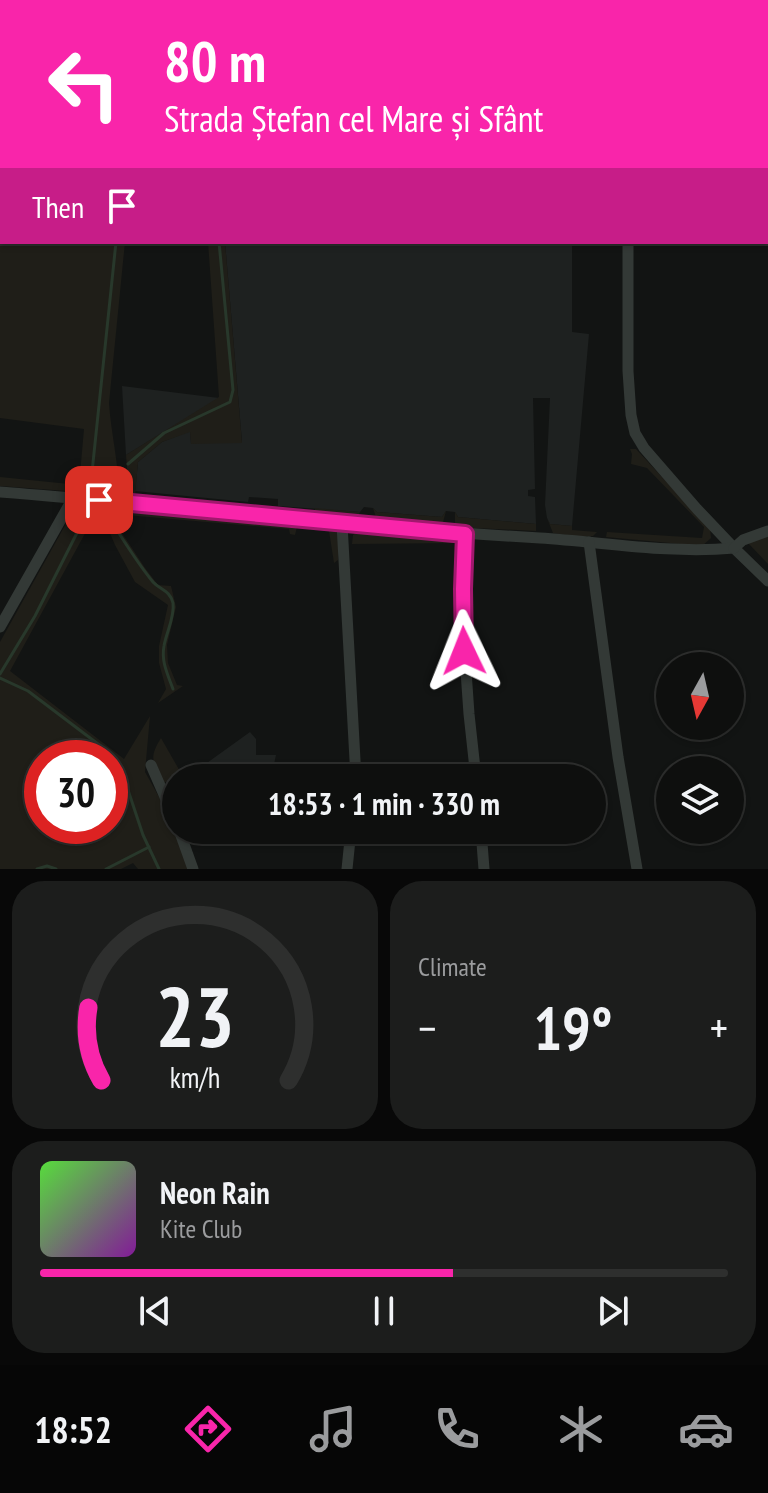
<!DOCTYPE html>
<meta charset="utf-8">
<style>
body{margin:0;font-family:"PT Sans Narrow",sans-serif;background:#1c1d1c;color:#f1f3f6;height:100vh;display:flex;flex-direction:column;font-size:30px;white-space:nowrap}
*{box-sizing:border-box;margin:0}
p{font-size:26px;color:#9b9c9e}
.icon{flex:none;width:44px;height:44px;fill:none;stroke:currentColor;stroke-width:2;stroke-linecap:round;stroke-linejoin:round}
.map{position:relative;height:869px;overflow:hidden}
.details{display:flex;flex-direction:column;gap:12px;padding:12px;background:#080808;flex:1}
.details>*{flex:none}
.top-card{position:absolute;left:0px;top:0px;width:768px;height:244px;box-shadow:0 2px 6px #0004,0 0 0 2px #2e2f2e;background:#f925aa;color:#fff;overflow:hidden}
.needle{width:52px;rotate:188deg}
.tools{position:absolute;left:656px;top:652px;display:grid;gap:16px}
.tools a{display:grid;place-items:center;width:88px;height:88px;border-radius:50%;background:#0e0f0e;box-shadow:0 2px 6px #0004,0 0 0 2px #2e2f2e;font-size:40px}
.speed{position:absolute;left:24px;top:740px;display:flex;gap:16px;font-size:40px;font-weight:700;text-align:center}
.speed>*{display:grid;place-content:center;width:104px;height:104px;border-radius:50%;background:#0e0f0e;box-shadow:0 2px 6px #0004,0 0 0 2px #2e2f2e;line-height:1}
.speed .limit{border:12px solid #d22;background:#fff;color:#111}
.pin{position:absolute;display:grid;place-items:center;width:68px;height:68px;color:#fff;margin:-34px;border-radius:16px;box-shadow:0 4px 12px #0006}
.me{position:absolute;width:88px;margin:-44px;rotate:358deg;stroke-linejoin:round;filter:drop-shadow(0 0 6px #0008)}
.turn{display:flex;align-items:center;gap:28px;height:168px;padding:0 32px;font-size:36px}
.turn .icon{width:104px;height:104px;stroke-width:2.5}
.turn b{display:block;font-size:56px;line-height:68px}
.then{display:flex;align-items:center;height:76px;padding:0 32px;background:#0003;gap:16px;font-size:30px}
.big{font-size:60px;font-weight:800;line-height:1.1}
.details .tile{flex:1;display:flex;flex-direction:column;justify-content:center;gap:12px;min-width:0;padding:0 28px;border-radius:32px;background:#1c1d1c}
.details .dial{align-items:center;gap:0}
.dial svg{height:208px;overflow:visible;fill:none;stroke:#2e2f2e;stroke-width:7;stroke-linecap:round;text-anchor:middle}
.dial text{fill:#f1f3f6;stroke:none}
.song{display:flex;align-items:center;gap:24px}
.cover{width:96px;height:96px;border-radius:12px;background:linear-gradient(135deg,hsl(110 70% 55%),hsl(290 70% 35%))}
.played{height:8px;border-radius:4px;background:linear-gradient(90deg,#f925aa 60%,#2e2f2e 60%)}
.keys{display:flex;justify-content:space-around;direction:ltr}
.heat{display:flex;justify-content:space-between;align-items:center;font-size:44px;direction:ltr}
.details .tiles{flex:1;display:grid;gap:12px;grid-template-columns:1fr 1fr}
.tile:last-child{grid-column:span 2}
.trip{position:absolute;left:162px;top:764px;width:444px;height:80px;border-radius:40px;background:#0e0f0e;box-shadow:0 2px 6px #0004,0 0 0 2px #2e2f2e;font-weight:800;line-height:80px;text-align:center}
.menu{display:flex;height:128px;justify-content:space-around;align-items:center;background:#060606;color:#9b9c9e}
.menu .icon{width:56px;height:56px}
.menu .on{color:#f925aa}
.menu b{font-size:36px;color:#f1f3f6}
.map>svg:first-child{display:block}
</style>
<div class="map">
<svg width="768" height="869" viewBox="0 0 768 869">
<rect width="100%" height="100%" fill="#121413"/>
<g fill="#1e2120">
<rect x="247" y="0" width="164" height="2"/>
<rect x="440" y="0" width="169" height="2"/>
<polygon points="225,242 572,242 572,332 589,334 572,526 550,524 547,518 545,505 550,398 533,398 535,489 528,490 528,496 535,497 536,524 458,517 455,512 446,511 442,517 377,512 373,508 364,507 360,512 278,506 278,499 249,497 248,502 135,491 138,462 162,442 190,431 191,443 242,442"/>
<polygon points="122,386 219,398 126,455"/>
<polygon points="250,732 256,739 256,755 276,755 271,778 186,778"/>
</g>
<g fill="#1f1e18" fill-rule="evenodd">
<path d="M 0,0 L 218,0 L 218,2 L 2,2 L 2,242 L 125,242 L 109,403 C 111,434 119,464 119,495 L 0,486 L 0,477 L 79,485 L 84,429 L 0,418 Z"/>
<polygon points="208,242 225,242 242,443 191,444 190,432 162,442 138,462 135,497 129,496 126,455 219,397"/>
<polygon points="630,449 636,449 710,529 711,538 702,546 606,537 607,532 702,538 704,527 647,468 631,464 632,454"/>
<path d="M 77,504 L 94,506 L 94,517 L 10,671 L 124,759 L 150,716 L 145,772 L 167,811 L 189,869 L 138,869 L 133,863 L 121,869 L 0,869 L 0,642 ZM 42,758 L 110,758 L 110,826 L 42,826 Z"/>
<polygon points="103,506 332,528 338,533 338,560 334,563 329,531 297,527 295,535 290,534 289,529 114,514 114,521 145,568 158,585 171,586 176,607 167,645 168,663 177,685 183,686 158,703 166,689 159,663 159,646 168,605 135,582 115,545 104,519"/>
<polygon points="315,508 360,512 357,519 314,516"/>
<polygon points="373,508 377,512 442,517 446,511 442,526 381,520 376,517"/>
<polygon points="455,512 458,517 536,524 536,531 455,527"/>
<polygon points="547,518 550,524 572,526 572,530 597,532 593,536 578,537 553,533"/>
<polygon points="361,530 459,536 459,543 352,544 353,535"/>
<polygon points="768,536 768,564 748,543"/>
<path d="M 161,738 L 181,773 L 164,783 C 153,762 148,759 161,738 Z"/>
</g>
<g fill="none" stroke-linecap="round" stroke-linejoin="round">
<g stroke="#28382b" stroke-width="3">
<polyline points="150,2 150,0"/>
<polyline points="128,464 164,433 230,402 233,390 219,242"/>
<polyline points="91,482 116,242"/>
<polyline points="91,482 114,471"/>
<path d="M 106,513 C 121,536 135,560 153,582 C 160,590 170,590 173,603 C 175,617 166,633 164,646 C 161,662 168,675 173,689"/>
<polyline points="0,674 35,616 88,511"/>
<polyline points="0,678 28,691 106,750 122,772 143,835 159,869"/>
<polyline points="37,869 47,866 56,869"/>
<polyline points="106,869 149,847"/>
</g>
<g stroke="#333936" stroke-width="11">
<polyline points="621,0 621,2"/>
<polyline points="628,242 628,371 631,415 635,433 644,448 697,509 734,548 768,581"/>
<path d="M 0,492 C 180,506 359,528 540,538 C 604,542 669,554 734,548"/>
<polyline points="342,524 356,778"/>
<polyline points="465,534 463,628 469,714 476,778"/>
<polyline points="589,542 618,757 637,869"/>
<polyline points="734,548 743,540 768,531"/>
<polyline points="0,627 73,498"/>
<polyline points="151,765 176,822"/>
<polyline points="179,830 193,869"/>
<polyline points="481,830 484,869"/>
<polyline points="347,869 351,830"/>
</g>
</g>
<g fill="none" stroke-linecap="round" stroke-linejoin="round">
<defs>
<polyline id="route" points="99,500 465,534 463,589 464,651"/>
</defs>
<use href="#route" stroke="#a2186e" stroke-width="20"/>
<use href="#route" stroke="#f925aa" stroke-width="14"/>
</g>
</svg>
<div class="tools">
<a><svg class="needle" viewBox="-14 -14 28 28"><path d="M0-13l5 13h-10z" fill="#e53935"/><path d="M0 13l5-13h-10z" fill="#9b9c9e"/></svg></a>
<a><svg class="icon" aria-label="layers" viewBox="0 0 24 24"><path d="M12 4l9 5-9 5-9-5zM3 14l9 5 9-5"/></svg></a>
</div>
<div class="speed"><div class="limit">30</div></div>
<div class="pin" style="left:99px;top:500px;background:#d93025"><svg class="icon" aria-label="arrive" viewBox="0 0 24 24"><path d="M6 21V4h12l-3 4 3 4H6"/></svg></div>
<svg class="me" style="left:464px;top:651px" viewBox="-20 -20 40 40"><path d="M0-17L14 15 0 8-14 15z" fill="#f925aa" stroke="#fff" stroke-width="4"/></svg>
<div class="trip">18:53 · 1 min · 330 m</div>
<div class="top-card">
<div class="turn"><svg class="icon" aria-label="left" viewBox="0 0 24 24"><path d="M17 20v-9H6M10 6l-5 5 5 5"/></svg><div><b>80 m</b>Strada Ștefan cel Mare și Sfânt</div></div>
<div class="then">Then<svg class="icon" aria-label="arrive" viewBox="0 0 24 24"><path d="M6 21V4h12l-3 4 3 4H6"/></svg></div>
</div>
</div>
<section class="details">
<div class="tiles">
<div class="tile dial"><svg viewBox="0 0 100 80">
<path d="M14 69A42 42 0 1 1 86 69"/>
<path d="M14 69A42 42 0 0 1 9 41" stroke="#f925aa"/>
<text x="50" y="56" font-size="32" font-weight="700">23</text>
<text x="50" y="72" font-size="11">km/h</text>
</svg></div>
<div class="tile"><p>Climate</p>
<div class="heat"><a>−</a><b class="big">19°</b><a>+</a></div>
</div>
<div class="tile">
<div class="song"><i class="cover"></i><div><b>Neon Rain</b><p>Kite Club</p></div></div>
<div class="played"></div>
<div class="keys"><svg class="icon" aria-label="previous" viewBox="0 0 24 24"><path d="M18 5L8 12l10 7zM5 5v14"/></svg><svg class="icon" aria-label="pause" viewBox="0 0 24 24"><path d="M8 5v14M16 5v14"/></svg><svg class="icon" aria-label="next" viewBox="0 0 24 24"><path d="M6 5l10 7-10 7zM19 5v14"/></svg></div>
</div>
</div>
</section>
<nav class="menu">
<b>18:52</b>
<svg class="icon on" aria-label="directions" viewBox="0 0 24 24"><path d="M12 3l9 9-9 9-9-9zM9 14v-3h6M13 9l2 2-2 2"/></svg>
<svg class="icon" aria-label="music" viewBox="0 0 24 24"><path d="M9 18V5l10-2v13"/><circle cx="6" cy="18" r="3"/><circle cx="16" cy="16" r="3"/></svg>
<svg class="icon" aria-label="phone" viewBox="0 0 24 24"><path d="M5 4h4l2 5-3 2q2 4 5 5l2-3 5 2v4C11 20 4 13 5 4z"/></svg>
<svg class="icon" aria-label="climate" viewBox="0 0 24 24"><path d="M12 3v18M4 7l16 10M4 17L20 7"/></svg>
<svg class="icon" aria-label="car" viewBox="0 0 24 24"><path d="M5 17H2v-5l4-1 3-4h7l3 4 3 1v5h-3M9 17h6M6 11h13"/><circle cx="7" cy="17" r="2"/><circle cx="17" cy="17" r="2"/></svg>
</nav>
